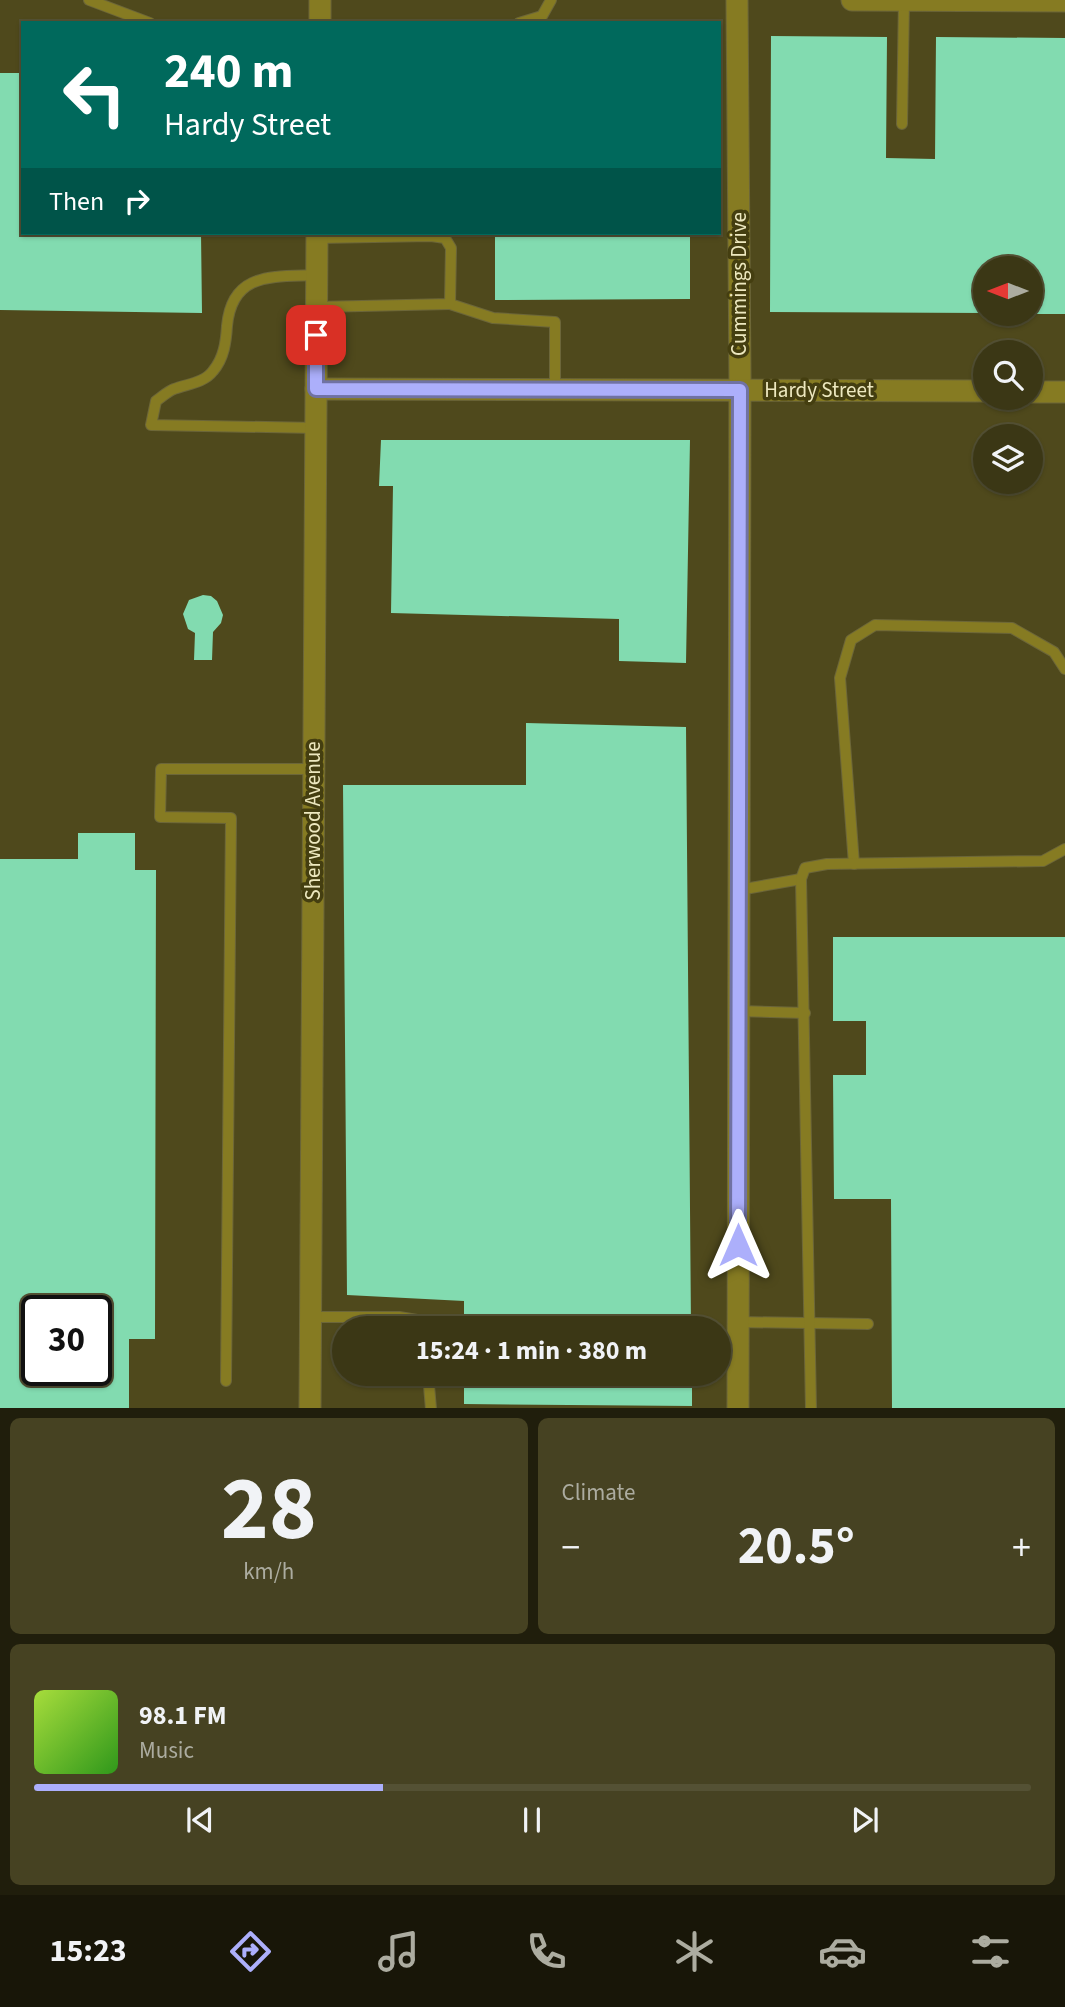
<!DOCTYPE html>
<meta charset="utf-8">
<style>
body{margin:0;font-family:"Source Sans 3",sans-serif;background:#464222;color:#f1f3f6;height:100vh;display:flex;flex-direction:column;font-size:26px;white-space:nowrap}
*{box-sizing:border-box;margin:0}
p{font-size:23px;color:#acaca0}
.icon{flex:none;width:38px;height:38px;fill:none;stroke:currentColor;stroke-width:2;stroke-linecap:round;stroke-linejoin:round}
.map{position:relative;height:1408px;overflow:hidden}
.details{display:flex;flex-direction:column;gap:10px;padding:10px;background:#201e0c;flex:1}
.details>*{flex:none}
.hud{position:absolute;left:21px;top:21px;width:700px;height:214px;border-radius:0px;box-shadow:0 2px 5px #0004,0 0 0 2px #545134;background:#00695c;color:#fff;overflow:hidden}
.needle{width:46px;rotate:270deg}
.fabs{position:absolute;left:973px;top:256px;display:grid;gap:14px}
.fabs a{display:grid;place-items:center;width:70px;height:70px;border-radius:50%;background:#3b3715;box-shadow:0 2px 5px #0004,0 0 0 2px #545134;font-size:35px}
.speed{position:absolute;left:21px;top:1295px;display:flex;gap:14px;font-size:35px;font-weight:700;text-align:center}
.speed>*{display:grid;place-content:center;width:91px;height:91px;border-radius:50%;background:#3b3715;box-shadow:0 2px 5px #0004,0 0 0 2px #545134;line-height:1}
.speed .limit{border:4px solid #111;border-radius:10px;background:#fff;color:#111}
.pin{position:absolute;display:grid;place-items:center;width:60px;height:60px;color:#fff;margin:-30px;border-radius:14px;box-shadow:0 4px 10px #0006}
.me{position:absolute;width:77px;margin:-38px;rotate:0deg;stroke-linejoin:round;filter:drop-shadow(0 0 5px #0008)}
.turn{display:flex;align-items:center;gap:24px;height:147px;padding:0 28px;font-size:32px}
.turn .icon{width:91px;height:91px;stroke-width:2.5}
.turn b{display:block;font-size:49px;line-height:60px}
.then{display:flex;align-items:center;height:66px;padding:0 28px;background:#0003;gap:14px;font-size:26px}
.big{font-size:52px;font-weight:700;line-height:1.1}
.details .card{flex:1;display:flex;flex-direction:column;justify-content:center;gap:10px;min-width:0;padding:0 24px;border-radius:10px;background:#464222}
.details .dial{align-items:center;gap:0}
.dial b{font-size:91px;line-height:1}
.song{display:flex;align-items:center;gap:21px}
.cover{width:84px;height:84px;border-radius:10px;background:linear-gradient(135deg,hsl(80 70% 55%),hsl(110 70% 35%))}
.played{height:7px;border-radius:4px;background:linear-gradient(90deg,#acaffb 35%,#545134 35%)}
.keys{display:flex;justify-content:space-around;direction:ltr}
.heat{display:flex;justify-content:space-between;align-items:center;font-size:38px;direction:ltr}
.details .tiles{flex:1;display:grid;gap:10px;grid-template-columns:1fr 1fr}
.card:last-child{grid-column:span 2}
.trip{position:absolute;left:332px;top:1316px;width:399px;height:70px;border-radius:35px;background:#3b3715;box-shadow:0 2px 5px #0004,0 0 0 2px #545134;font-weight:700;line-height:70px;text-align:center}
.tabs{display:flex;height:112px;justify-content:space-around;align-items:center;background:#181608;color:#acaca0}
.tabs .icon{width:49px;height:49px}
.tabs .selected{color:#acaffb}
.tabs b{font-size:32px;color:#f1f3f6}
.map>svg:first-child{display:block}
</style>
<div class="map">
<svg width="1065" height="1409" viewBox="0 0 1065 1409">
<rect width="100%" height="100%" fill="#4f491c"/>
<g fill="#82dbb0" fill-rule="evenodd">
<polygon points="771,36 887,37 886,158 935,159 936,37 1065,38 1065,314 1031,314 1031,268 985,268 985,313 770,312"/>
<polygon points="0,73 23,73 23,233 201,233 202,313 0,310"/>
<polygon points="495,233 690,233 690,299 495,300"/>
<polygon points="381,440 690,440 686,663 619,661 619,619 391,613 393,486 379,486"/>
<polygon points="203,595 211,596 217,601 223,615 221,623 213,632 212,660 194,660 195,633 188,629 183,614 189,600"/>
<polygon points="526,723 686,727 691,1328 464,1328 464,1301 347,1295 343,785 526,785"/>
<path d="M 78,833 L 135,833 L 135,870 L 156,870 L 155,1339 L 129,1339 L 129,1409 L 0,1409 L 0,859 L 78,859 ZM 37,1311 L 96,1311 L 96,1370 L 37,1370 Z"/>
<polygon points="833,937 1065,937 1065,1409 892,1409 891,1199 834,1199 833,1075 866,1075 866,1021 833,1021"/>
<polygon points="464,1374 692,1374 692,1406 464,1404"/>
</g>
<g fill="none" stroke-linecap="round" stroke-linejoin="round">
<defs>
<g id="lane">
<polyline points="89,0 150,23"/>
<polyline points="519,23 542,16 551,0"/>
<polyline points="902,124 904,0"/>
<polyline points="450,304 493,318 555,322 555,390"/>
<polyline points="317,307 450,304 451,248 445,238 431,236 317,238"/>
<path d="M 316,428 L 151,425 L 156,401 C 162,397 168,391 174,389 C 187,384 204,383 213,371 C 224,358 226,342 227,326 C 232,271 274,277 317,275"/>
<polyline points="854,864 840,678 851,640 875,625 1012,628 1054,652 1065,669"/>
<polyline points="739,890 801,879"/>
<polyline points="739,1011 805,1013"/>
<polyline points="310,1317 399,1317 417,1320 424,1328"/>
<polyline points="738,1322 868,1324"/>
<polyline points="428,1374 431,1409"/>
<polyline points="226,1381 231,818 160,817 161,769 313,769"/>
<polyline points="811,1409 801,879 805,868 827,864 1043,861 1065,849"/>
</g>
<g id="street">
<polyline points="737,0 740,377 738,1409"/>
<polyline points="852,0 1065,1"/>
<polyline points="316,389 985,391"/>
<polyline points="1031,392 1065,392"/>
</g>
<g id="secondary">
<polyline points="320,23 320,0"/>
<polyline points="310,1409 317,233"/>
</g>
</defs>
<use href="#lane" stroke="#6c6639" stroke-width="12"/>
<use href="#street" stroke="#6c6639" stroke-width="23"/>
<use href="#secondary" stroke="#6c6639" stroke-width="23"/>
<use href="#lane" stroke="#867b22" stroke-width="10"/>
<use href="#street" stroke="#867b22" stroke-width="21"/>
<use href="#secondary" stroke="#867b22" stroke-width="21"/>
</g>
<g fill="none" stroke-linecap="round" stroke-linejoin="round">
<defs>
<polyline id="route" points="316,335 316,389 740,390 738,1245"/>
</defs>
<use href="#route" stroke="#7072a3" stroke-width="18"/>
<use href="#route" stroke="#acaffb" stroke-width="12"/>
</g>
<g text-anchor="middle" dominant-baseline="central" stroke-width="7" stroke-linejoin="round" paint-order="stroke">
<g font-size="21" fill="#ede8bf" stroke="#443e10">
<text transform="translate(739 284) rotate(-90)">Cummings Drive</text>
<text x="819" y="390">Hardy Street</text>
<text transform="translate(313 821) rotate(-90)">Sherwood Avenue</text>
</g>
</g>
</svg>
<div class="fabs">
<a><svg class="needle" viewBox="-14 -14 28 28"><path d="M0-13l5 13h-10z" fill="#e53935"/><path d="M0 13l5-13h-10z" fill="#acaca0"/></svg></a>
<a><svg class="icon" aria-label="search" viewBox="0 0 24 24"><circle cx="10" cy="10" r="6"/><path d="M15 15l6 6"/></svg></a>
<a><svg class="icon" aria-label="layers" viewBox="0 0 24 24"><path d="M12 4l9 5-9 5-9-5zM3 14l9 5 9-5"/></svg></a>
</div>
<div class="speed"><div class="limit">30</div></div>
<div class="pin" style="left:316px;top:335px;background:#d93025"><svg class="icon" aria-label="arrive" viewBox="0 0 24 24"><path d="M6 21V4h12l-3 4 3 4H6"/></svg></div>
<svg class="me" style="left:738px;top:1245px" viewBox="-20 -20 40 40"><path d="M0-17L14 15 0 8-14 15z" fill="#acaffb" stroke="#fff" stroke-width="4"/></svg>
<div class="trip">15:24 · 1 min · 380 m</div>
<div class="hud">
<div class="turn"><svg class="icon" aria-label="left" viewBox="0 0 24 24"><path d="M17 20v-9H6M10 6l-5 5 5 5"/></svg><div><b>240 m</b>Hardy Street</div></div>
<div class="then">Then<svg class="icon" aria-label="right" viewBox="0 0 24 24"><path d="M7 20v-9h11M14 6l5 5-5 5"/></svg></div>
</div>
</div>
<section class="details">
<div class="tiles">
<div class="card dial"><b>28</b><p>km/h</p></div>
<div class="card"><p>Climate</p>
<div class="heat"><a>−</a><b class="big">20.5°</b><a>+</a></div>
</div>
<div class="card">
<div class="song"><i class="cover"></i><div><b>98.1 FM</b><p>Music</p></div></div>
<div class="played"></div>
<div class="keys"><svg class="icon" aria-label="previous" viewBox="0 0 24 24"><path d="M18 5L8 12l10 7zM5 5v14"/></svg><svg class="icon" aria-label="pause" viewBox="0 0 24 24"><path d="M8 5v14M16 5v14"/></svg><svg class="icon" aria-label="next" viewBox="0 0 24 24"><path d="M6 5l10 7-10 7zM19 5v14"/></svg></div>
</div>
</div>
</section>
<nav class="tabs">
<b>15:23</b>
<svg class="icon selected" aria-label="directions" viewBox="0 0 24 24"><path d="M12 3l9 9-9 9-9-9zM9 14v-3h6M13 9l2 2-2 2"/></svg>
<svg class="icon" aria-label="music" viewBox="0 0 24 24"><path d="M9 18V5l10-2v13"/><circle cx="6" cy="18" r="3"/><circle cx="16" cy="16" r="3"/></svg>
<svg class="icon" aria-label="phone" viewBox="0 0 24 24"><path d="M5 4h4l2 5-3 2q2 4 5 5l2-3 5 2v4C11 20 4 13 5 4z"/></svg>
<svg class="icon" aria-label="climate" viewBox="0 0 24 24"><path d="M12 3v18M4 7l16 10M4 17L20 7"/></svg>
<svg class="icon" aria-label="car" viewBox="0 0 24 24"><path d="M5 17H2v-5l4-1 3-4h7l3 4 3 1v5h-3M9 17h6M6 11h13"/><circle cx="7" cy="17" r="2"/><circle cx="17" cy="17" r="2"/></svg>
<svg class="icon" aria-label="filters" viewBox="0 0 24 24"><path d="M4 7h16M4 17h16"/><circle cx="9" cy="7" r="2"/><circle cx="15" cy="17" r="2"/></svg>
</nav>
